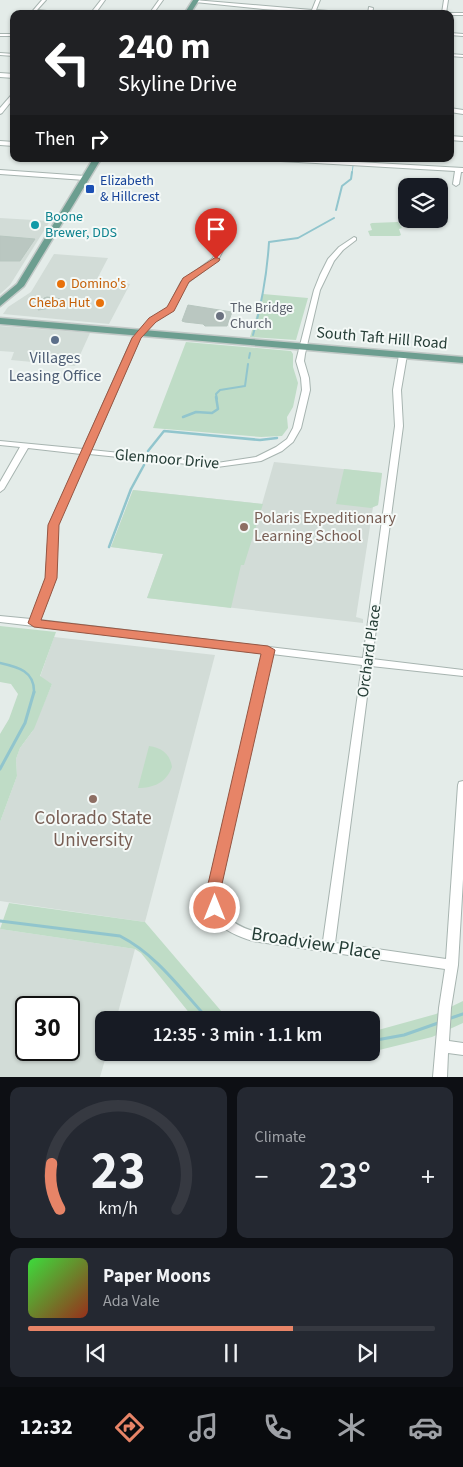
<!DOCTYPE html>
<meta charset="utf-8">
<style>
body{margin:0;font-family:"Source Sans 3",sans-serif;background:#242831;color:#f1f3f6;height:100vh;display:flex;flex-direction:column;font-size:19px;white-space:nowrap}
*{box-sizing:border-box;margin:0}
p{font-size:16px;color:#9ea1a6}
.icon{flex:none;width:28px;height:28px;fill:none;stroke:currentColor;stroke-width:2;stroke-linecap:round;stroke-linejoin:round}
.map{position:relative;height:1077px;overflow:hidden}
.details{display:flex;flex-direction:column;gap:10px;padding:10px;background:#0d0f14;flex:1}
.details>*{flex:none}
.hud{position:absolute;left:10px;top:10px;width:444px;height:152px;border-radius:10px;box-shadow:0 1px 4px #0004;background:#202124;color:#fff;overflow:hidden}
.tools{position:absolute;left:398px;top:178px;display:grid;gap:10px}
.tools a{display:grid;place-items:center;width:50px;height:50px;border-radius:10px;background:#171b24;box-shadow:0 1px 4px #0004;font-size:25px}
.speed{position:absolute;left:15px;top:996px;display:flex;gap:10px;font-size:25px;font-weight:700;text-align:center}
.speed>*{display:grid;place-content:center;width:65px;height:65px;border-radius:50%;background:#171b24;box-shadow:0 1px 4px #0004;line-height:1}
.speed .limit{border:2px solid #111;border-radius:8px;background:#fff;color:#111}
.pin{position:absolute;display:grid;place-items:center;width:42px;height:42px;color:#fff;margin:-51px -21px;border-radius:50% 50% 50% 0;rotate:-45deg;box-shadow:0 0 5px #0007}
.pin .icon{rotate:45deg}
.me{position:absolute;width:55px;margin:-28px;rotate:0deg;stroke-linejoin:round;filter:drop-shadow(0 0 4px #0008)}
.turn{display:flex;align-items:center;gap:18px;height:105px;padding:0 25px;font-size:22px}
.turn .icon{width:65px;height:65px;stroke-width:2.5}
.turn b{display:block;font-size:35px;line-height:42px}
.then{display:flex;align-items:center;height:48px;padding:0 25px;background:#0003;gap:10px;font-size:19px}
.big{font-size:38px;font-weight:600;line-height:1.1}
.details .card{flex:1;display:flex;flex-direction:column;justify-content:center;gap:8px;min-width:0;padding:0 18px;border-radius:10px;background:#242831}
.details .dial{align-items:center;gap:0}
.dial svg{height:130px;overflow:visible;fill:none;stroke:#363941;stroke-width:7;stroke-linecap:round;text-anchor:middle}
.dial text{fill:#f1f3f6;stroke:none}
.song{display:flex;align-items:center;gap:15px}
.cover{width:60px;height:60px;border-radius:8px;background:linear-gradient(135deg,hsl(120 70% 55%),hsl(10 70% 35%))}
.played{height:5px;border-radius:2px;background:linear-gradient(90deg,#e78467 65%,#363941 65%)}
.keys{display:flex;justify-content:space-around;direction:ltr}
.heat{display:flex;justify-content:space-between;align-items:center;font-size:28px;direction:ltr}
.details .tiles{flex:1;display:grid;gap:10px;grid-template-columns:1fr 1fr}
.card:last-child{grid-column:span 2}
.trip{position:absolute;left:95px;top:1011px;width:285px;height:50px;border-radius:10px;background:#171b24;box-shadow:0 1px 4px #0004;font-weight:600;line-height:50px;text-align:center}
.tabs{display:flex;height:80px;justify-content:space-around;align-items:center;background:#090b0e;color:#9ea1a6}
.tabs .icon{width:35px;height:35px}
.tabs .active{color:#e78467}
.tabs b{font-size:22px;color:#f1f3f6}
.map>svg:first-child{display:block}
</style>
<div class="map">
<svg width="463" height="1077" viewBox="0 0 463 1077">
<rect width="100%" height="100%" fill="#e4ece9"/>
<g fill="#d2dcd7" fill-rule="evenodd">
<polygon points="0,218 50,221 10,285 0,294"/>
<polygon points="54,254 108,258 96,281 130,284 109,324 3,314 8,307 31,292"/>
<polygon points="0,326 90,333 75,366 11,360 14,352 0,351"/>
<polygon points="274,462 382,473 378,505 373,507 356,617 363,619 363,623 147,598 163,554 111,547 133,490 262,504"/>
<polygon points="54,637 215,655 145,922 0,901 0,822 17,776 16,759 20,748 32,732 52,684 40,677"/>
<path d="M 0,929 L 135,949 L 116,1020 L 104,1020 L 104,1052 L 107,1053 L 100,1077 L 0,1077 ZM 26,1008 L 69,1008 L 69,1050 L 26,1050 Z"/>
</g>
<g fill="#bfdcc6">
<polygon points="398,222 402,228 399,229 401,235 399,236 370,236 368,231 372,230 370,224 372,223"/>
<polygon points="263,294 308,298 296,340 250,337"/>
<polygon points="186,342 291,351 293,354 293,367 298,383 293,407 287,417 288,428 282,436 261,437 153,428"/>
<polygon points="344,469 382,473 378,505 371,508 336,504"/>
<polygon points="133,490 263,504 244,565 241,565 231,608 147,598 163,554 111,547"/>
<polygon points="0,626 56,632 40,676 52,684 34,729 20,748 16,759 17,776 0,822 0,734 9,719 18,694 11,684 0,682"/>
<path d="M 149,746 C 162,748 170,754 172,767 C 166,783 153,788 138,788 Z"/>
<polygon points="9,903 145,922 222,1012 271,1020 195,1020 141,953 135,949 0,929"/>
<polygon points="463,1001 463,1023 432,1037 371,1052 371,1032 436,1014"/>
<polygon points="241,1053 369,1053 287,1057"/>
</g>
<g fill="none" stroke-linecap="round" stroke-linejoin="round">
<g stroke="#91c5cd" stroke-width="1">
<polyline points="354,159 354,161"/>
<polyline points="352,173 353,166"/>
</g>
<g stroke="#91c5cd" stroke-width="2">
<polyline points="336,210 342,186 351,179 352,172"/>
<path d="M 253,335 C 262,303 267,275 269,242 L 298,238 L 334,218"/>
<polyline points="249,358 250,353"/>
<polyline points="217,399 216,394 220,390 245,386 248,364"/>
</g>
<g stroke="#91c5cd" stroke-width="2.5">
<polyline points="183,417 196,412 212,413 218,409 216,397"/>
<polyline points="148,451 164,431 260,440 277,438"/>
<polyline points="109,547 131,489 144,465"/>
<path d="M 0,663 C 18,667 35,671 34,693"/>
</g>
<g stroke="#91c5cd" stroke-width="3">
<polyline points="0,769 25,723 34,692"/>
<path d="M 0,921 L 120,936 C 157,955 181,990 209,1020"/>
<polyline points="448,1019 463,1014"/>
<polyline points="371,1041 404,1035 441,1022"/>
</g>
</g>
<g fill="#bac7c1" stroke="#b7c6bf">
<polygon points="0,236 35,239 20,261 0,261"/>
<polygon points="47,297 62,299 58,307 38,310 44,298"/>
<polygon points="188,305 232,312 227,326 205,326 203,324 185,322 182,321"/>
</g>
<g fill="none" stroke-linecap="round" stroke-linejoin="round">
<defs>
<g id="minor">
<polygon points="42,0 46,0 37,10 76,14 35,12 30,14"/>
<polygon points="101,0 105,0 95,14 90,14"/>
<polygon points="159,0 163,0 153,14 149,14"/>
<polygon points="194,0 312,10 316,0 320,0 316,10 365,14 315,12 314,14 310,14 310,12 263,9 195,2 193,1"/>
<polygon points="444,0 448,0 446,13 463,13 463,15 450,15 450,14 414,14 442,13"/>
<polygon points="369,7 373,8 372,14 368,14"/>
<polygon points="450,33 463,34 463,36 450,35"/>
<rect x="0" y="34" width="14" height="2"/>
<polygon points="0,53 14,54 14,56 0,55"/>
<polygon points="450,54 463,55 463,57 450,56"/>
<polygon points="0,73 14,74 14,78 0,77"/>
<polygon points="14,92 14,98 2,113 0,114 0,108"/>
<polygon points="450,108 463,110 463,114 450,112"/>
<polygon points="450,136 463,137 463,141 450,140"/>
<polygon points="0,141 14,142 14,146 0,145"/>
<polygon points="278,159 305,159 463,168 463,172 461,172 459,184 456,186 453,184 455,171 281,161"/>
<polygon points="0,170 85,176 88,178 85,180 0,174"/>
<path d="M 354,237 L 356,238 L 356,240 L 343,250 L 334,261 L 320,290 L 305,354 L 304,361 L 309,378 L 310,390 L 301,428 L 293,442 L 282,451 L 261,461 L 217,467 L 89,454 L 57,525 L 56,578 L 40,620 L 363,658 L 395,426 L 393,390 L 399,355 L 403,353 L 406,353 L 407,355 L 401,390 L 403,426 L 372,659 L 463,670 L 463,676 L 371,666 L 335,943 L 446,959 L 458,785 L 459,782 L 463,781 L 463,879 L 458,965 L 451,1008 L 449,1041 L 463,1043 L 463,1055 L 448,1053 L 447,1077 L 433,1077 L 439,1008 L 445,969 L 253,941 C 220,931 208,920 209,884 L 263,653 L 0,622 L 0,616 L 31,619 L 46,578 L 49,525 L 81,454 L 28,448 L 4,489 L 0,492 L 0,482 L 20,447 L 0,445 L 0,441 L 83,449 L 133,337 L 151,319 L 168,308 L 181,282 L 213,258 L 222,241 L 225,239 L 228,241 L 218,260 L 186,284 L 173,310 L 155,321 L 140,338 L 91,450 L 217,463 L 256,457 L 276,447 L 287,439 L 293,428 L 302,390 L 301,378 L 296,361 L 314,290 L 320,275 L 328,259 L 339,247 ZM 272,654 L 362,665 L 323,941 L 253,931 C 226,922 220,912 221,884 Z"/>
</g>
<g id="major">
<polygon points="193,0 199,0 190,14 184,14"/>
<polygon points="93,159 101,159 24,286 0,306 0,298 17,284"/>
<polygon points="0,318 463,357 463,363 0,324"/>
</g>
</defs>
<use href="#minor" stroke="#a7b4b0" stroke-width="2"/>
<use href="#major" stroke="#c2c9c7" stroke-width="3"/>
<use href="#minor" fill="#fff" fill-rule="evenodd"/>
<use href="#major" fill="#6c9e90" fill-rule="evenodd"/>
</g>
<polygon fill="#e78467" stroke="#965643" points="216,257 220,259 219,261 189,282 174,311 156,322 141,338 59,525 57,578 41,620 268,646 275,650 222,884 223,908 221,913 215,914 210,913 208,908 208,884 261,654 34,627 28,623 45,578 48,525 132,338 149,318 167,307 183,278"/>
<rect fill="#1a4fb4" stroke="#f4f9f7" stroke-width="2" x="85" y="184" width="10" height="10" rx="2.5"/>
<circle fill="#0f9aa8" stroke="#f4f9f7" stroke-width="2" cx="35" cy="225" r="5"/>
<g fill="#e8710a" stroke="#f4f9f7" stroke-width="2">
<circle cx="61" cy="284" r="5"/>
<circle cx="100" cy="303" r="5"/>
</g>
<circle fill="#6b7280" stroke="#f4f9f7" stroke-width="2" cx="220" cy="316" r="5"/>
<circle fill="#5c6f8a" stroke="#f4f9f7" stroke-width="2" cx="55" cy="340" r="5"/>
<g fill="#8d6e63" stroke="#f4f9f7" stroke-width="2">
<circle cx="244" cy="527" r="5"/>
<circle cx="93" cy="799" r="5"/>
</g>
<g text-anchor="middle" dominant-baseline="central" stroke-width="4" stroke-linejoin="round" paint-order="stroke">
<g font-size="14" fill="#164399" stroke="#f4f9f7" text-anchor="start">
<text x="100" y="181">Elizabeth<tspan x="100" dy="16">&amp; Hillcrest</tspan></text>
</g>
<g font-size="14" fill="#0d838f" stroke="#f4f9f7" text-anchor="start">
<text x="45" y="217">Boone<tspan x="45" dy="16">Brewer, DDS</tspan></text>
</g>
<g font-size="14" fill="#c56008" stroke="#f4f9f7" text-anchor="start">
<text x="71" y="284">Domino's</text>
<text x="90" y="303" text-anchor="end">Cheba Hut</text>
</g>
<g font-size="14" fill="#5b616d" stroke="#f4f9f7" text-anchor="start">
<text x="230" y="308">The Bridge<tspan x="230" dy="16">Church</tspan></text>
</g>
<g font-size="16" fill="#253d36" stroke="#f4f9f7">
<text transform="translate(382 338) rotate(5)">South Taft Hill Road</text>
<text transform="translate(167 459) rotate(5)">Glenmoor Drive</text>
<text transform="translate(369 651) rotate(-82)">Orchard Place</text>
</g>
<g font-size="16" fill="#4e5e75" stroke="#f4f9f7">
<text x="55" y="358">Villages<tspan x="55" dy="18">Leasing Office</tspan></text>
</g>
<g font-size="16" fill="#785e54" stroke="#f4f9f7" text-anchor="start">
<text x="254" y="518">Polaris Expeditionary<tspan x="254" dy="18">Learning School</tspan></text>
</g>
<g font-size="19" fill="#785e54" stroke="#f4f9f7">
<text x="93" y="818">Colorado State<tspan x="93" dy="22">University</tspan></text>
</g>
<g font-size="19" fill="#253d36" stroke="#f4f9f7">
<text transform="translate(316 944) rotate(9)">Broadview Place</text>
</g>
</g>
</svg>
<div class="tools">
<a><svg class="icon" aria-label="layers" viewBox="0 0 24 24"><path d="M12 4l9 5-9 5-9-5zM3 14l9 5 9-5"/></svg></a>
</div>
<div class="speed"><div class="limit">30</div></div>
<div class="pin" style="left:216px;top:259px;background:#d93025"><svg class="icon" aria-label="arrive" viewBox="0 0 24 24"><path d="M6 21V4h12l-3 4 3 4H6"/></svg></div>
<svg class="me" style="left:215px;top:908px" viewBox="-20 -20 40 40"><circle r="17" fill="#e78467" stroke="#fff" stroke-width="3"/><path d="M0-11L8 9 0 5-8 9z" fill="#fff"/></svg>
<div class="trip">12:35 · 3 min · 1.1 km</div>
<div class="hud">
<div class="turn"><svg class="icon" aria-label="left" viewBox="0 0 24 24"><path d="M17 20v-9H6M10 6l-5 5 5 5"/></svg><div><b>240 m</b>Skyline Drive</div></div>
<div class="then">Then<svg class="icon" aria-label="right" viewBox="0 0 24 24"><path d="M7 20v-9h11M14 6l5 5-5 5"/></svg></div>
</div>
</div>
<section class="details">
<div class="tiles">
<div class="card dial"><svg viewBox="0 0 100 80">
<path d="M14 69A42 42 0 1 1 86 69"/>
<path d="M14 69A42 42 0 0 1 9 41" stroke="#e78467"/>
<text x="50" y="56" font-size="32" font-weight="700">23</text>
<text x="50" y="72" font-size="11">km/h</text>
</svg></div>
<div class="card"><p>Climate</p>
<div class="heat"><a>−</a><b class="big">23°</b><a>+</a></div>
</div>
<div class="card">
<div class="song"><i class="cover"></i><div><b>Paper Moons</b><p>Ada Vale</p></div></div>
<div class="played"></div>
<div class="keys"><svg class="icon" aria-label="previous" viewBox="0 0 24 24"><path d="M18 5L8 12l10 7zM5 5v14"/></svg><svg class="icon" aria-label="pause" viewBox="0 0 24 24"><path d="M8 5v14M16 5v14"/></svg><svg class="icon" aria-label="next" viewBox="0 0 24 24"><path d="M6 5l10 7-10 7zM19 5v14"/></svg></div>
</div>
</div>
</section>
<nav class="tabs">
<b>12:32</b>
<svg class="icon active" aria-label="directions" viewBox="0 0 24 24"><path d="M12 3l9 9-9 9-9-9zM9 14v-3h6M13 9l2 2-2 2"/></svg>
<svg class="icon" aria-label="music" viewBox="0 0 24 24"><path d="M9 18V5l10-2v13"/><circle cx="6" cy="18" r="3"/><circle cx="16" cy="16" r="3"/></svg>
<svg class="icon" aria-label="phone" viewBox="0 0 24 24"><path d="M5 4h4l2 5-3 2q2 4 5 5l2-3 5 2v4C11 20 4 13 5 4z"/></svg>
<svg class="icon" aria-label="climate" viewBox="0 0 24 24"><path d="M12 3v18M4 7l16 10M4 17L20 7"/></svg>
<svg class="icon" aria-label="car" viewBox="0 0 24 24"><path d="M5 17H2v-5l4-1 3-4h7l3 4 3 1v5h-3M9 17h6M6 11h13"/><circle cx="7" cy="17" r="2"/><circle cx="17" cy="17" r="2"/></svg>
</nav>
